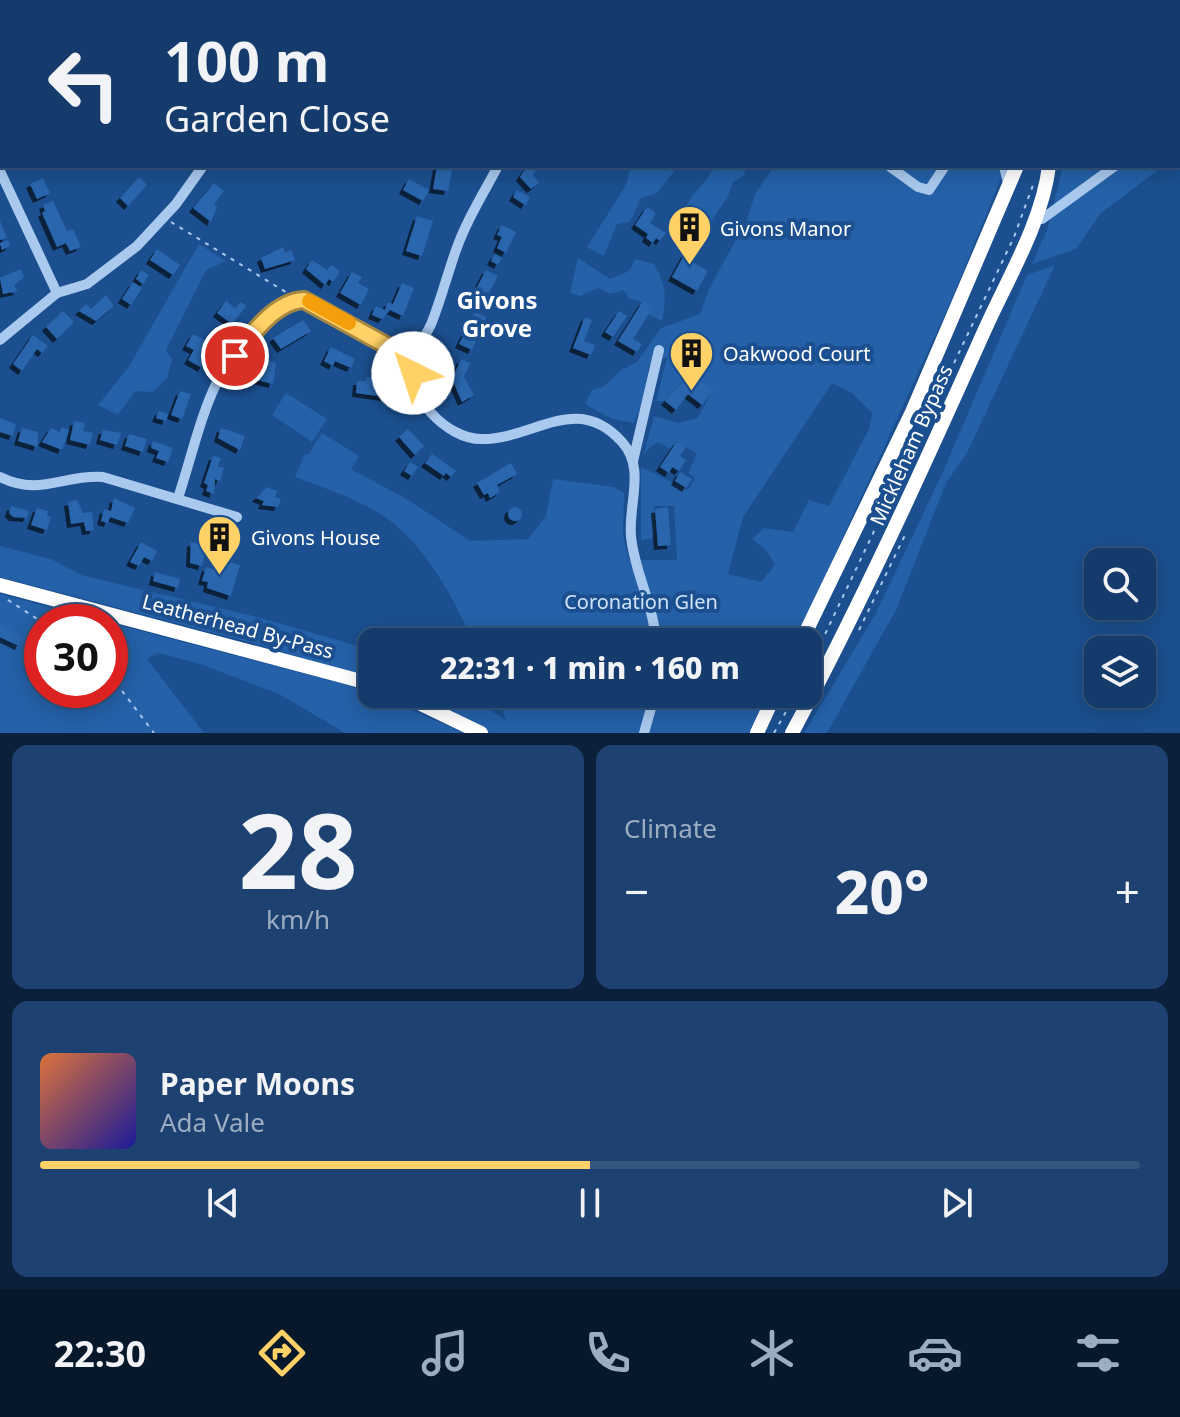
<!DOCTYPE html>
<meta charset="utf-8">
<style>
body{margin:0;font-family:"Noto Sans",sans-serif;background:#1d4271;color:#f1f3f6;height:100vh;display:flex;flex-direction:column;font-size:30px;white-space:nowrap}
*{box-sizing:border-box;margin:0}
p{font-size:26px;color:#9dadc1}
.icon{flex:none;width:44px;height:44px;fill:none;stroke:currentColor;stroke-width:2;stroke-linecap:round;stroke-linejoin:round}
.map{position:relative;height:733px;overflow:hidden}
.sheet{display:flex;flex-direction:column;gap:12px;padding:12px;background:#0b203b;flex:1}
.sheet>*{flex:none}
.banner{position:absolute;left:0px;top:0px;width:1180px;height:168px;box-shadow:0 4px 20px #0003,0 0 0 2px #33557e;background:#143b6b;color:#f1f3f6;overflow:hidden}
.controls{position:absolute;left:1084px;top:548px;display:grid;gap:16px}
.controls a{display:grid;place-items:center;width:72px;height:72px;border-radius:16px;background:#143b6b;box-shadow:0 4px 20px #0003,0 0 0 2px #33557e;font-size:40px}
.speed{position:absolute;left:24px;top:604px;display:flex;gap:16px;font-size:40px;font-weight:700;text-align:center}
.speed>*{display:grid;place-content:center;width:104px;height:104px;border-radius:50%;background:#143b6b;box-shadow:0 4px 20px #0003,0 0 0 2px #33557e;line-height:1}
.speed .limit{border:12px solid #d22;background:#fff;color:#111}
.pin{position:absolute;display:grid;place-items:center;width:68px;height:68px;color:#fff;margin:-34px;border:4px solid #fff;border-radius:50%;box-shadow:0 2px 8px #0007}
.me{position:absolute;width:88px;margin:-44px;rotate:319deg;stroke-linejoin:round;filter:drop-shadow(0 0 6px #0008)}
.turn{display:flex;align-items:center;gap:28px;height:168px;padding:0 32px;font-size:36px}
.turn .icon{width:104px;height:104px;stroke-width:2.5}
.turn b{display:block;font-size:56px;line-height:68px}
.big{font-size:60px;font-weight:800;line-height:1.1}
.sheet .widget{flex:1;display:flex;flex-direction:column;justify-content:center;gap:12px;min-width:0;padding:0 28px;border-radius:16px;background:#1d4271}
.sheet .dial{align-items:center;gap:0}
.dial b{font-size:104px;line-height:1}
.song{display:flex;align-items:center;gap:24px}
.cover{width:96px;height:96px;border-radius:12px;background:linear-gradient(135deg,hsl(20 70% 55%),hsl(240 70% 35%))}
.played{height:8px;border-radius:4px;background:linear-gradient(90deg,#ffd166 50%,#33557e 50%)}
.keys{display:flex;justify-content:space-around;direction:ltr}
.heat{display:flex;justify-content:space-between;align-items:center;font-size:44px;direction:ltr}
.sheet .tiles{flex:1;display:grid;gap:12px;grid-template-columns:1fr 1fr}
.widget:last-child{grid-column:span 2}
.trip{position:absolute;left:358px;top:628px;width:464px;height:80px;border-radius:16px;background:#143b6b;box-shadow:0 4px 20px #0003,0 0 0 2px #33557e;font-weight:800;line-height:80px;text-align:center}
.tab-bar{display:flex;height:128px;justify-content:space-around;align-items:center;background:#08182b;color:#9dadc1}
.tab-bar .icon{width:56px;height:56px}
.tab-bar .current{color:#ffd166}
.tab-bar b{font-size:36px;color:#f1f3f6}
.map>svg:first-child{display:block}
</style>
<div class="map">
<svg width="1180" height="733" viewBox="0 0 1180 733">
<defs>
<filter id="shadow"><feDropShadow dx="-4" dy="4" stdDeviation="0" flood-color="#0009"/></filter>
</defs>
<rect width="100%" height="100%" fill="#1b4f8f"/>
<g fill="#2461a8" fill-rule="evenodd">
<polygon points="0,0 127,0 2,2 0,131"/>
<polygon points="722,0 1002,0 1002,2 724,2"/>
<polygon points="631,166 678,166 657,193 641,198 630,222 617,224 604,256 587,247 626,185"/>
<path d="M 715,166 L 747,166 L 743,176 L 732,183 C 729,204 713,210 710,230 L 703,235 L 682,226 C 681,199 704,188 715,166 Z"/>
<path d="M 774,166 L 1006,166 L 951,301 L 795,642 L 473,642 C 455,602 433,559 400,529 C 372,503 329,490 295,477 L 305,454 L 308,455 L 322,433 L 359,456 L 351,469 L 410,501 L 470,541 L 528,539 L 546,516 L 553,479 L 614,487 L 624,493 L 623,535 L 629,560 L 677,560 L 674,506 L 654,506 L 655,538 L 641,540 L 641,467 L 688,490 L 695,478 L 688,473 L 697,454 L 677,441 L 671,449 L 657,442 L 644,453 L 654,416 L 678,423 L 698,418 L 712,391 L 690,374 L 665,401 L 656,401 L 667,357 L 649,365 L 644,399 L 634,423 L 612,419 L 585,404 L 592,390 L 603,387 L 621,370 L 637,362 L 661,328 L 700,314 L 710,287 L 747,220 L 755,194 ZM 832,383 L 852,393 L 872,413 L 869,429 L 829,506 L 809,500 L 793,532 L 764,528 L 752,539 L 767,551 L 775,565 L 761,582 L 728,574 L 743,517 Z"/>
<polygon points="1063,166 1163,166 1100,214 1076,249 1032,264 1047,230"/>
<polygon points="199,244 226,261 206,270 166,350 172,360 167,378 153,392 135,391 118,415 98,405 128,368"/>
<path d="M 578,258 L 610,279 L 629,271 L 636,259 L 654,264 C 666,284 667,298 662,321 L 648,314 L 652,306 L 629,298 L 624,290 L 610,294 L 598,288 L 580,296 L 570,293 Z"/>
<polygon points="1055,265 967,453 946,483 896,610 827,733 804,733 875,615 942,474 1027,275"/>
<polygon points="286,393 327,419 312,442 272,415"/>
<polygon points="0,546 51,559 81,575 253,616 372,650 372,679 260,645 0,577"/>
<path d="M 0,594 L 363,689 L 464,733 L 345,733 L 279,694 L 200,664 L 158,653 L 147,659 L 204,733 L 0,733 ZM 42,622 L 110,622 L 110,690 L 42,690 Z"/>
<polygon points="412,694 464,694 506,720 497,694 770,694 750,733 489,733"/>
</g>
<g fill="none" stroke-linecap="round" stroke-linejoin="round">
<g stroke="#123a6d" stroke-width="18">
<polyline points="1159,0 1161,2"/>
<polyline points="1178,19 1180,21"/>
</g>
</g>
<g fill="#2a66ad" filter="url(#shadow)">
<polygon points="437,166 453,166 448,191 433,189"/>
<polygon points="527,166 539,166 533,175 539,183 531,189 520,177"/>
<polygon points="139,177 147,185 128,206 120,198"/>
<polygon points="43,178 50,193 37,199 30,184"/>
<polygon points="409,179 429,190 423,201 403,190"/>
<polygon points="214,183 224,191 214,204 217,207 211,222 193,208"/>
<polygon points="517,190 530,197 525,205 513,197"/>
<polygon points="53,201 67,231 73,229 81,247 70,251 66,243 57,247 42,213 45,211 43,205"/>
<polygon points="647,207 656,213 650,223 666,233 660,241 656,238 653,243 646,238 648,234 635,225"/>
<polygon points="417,216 433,221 422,256 406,251"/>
<polygon points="0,221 7,238 0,240"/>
<polygon points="502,225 516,232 506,253 497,248 502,237 497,235"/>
<polygon points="8,240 10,246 2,250 0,243"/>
<polygon points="283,247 285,253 291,250 295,260 265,269 261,258"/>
<polygon points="688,248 697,254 692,262 708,271 697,291 672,277"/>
<polygon points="157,249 180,265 173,275 150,260"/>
<polygon points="495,254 502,258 498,265 491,261"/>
<polygon points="312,260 327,270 331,265 340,271 333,282 329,279 325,285 306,269"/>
<polygon points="21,269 24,277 14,286 18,291 3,294 0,278"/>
<polygon points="141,270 149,275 143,284 136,279"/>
<polygon points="486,270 498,276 483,305 471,299"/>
<polygon points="352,272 362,277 358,283 369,289 361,305 340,293"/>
<polygon points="133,282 142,288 131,305 122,299"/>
<polygon points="402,283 414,288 403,316 390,310 382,319 372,315 376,306 385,310 388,302 393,304"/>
<polygon points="106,295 114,306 96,321 79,311 86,304 91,309"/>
<polygon points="226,301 235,308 241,302 246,306 232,324 217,313"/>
<polygon points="643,301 653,307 633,339 642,344 637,352 618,341"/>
<polygon points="63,311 74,322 57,339 46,327"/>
<polygon points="619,311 627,316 613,337 605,332"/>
<polygon points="475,312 486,317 472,350 459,344"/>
<polygon points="585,317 592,320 584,341 595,345 591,355 573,348"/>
<polygon points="303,320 311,331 281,349 273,338"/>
<polygon points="193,334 208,342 203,351 209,354 202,368 188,360 194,350 186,346"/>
<polygon points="33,335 48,346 42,353 37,349 22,371 13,364"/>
<polygon points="331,347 355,359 351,368 335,361 333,366 324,361"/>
<polygon points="264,358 276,363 273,384 257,380 258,377 251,374 254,366 260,369"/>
<polygon points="461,359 470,363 464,377 474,395 462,402 452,379"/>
<polygon points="690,374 713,391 702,405 688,394 676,410 665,401"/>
<polygon points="367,377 386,378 385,397 356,393 357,381 366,381"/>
<polygon points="180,391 191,394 182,419 171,415"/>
<polygon points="159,411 168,414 166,421 156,418"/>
<polygon points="0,418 16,424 13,436 0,432"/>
<polygon points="74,421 85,423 83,431 93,433 90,445 70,440"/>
<polygon points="62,427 69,430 62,450 42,442 51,428 60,432"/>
<polygon points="22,428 38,432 38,447 18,441"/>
<polygon points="221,428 245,436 240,450 218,438"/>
<polygon points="408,429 424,446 415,455 399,437"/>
<polygon points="103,430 121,433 117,445 100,440"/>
<polygon points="129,434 147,439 143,452 125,446"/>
<polygon points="153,441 173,448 168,462 156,458 159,451 151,448"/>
<polygon points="677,441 686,447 680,456 686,460 679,471 672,467 669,473 660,467"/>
<polygon points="432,454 456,471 451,477 446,473 444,476 425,463"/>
<polygon points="213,456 221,458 218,466 224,468 220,481 215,479 214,494 206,491 208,485 204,483"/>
<polygon points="410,462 418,467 412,476 404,471"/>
<polygon points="511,463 517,474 497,485 500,492 490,498 488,493 484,495 477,483"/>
<polygon points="680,472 692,479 686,488 675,481"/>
<polygon points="267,487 277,491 275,497 281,499 278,507 262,505 264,501 256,498"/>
<polygon points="114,498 135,508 128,523 110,517 108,523 101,521 104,509 111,511"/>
<polygon points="77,500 83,513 92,512 94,530 86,531 84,522 71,524 68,502"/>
<polygon points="11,506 29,511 27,518 13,517 9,513"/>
<circle cx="515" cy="514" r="7"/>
<polygon points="668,507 671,545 658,546 655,509"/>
<polygon points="37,508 48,511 47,516 51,517 47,530 31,525"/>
<polygon points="141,542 157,551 152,561 144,557 139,566 130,562"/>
<polygon points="191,542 207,546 202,566 190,563"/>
<polygon points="226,561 240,565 231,596 207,588 208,582 202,581 206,567 223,572"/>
<polygon points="155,572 180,579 178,588 153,581"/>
<polygon points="0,625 23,637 19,646 0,637"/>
</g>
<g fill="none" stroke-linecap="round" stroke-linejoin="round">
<g stroke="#a9c9ee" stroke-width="2" stroke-dasharray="4 6" stroke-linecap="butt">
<polyline points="122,2 122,0"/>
<polyline points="0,128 2,128"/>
<polyline points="171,222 289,294"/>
<polyline points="8,600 42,622"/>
<polyline points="859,630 907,531"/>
<polyline points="808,670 1014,237 1033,185"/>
<polyline points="110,675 154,733"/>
<polyline points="774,733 796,694"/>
</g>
<g stroke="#a9c9ee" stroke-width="10">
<polyline points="255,2 255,0"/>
<polyline points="599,2 600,0"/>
<polyline points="1178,115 1180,113"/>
<path d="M 498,166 C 483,194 465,223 455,253 C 447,276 441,299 432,322 C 427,335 416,347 413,360 C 405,396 447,439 481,439 C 534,440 576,391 622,442 C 646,468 628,505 631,536 C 634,572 654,605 656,642"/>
<polyline points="889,166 918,187 929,190 945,166"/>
<polyline points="1004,166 1009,187"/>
<polyline points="0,171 57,293"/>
<polyline points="1034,219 1042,219 1115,166"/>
<polyline points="0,340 57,293 87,284 137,246 176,204 203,166"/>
<polyline points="633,461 659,350"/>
<path d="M 0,477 C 40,497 64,474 103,477 L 237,517"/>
<path d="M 178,498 C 191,459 200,416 218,380 C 233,351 278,293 313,302 L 413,360"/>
<polyline points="644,733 655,694"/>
</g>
<g stroke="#fff" stroke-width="14">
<polyline points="1018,0 1018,2"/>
<polyline points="1041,0 1041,2"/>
<polyline points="0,585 372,684"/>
<polyline points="801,642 912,412 1017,166"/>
<polyline points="400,694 481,733"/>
<polyline points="757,733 775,694"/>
<path d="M 792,733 C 861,604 922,470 982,336 C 1005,283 1042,224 1049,166"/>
</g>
</g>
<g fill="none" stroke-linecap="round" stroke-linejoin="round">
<defs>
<path id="route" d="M 235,356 C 251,335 275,301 304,300 L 413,360 L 413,373"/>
</defs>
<use href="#route" stroke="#a68842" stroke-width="20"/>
<use href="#route" stroke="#ffd166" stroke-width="14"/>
<polyline stroke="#f59e0b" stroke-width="14" points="309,301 349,323"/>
</g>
<defs>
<symbol id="building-pin" viewBox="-11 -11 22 30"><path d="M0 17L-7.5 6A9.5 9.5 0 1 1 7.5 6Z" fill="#ffd166" stroke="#1b4f8f"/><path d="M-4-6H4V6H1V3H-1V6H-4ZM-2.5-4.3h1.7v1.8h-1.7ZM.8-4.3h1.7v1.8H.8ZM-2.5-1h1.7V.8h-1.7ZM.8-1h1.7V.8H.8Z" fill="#111"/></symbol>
</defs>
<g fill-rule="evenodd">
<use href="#building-pin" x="664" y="202" width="51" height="69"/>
<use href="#building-pin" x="666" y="328" width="51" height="69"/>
<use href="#building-pin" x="194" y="512" width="51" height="69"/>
</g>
<g text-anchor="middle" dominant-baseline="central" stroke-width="8" stroke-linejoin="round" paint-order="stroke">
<g font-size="20" fill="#fff" stroke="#1b4f8f" text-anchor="start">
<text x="720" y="228">Givons Manor</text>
<text x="723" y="353">Oakwood Court</text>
<text x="251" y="537">Givons House</text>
</g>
<g font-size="20" fill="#fff" stroke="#1b4f8f">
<text transform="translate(911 445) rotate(-66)">Mickleham Bypass</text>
<text transform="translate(238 626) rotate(15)">Leatherhead By-Pass</text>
</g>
<g font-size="20" fill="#cfe3fa" stroke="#1b4f8f">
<text x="641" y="601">Coronation Glen</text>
</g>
<g font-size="24" font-weight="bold" fill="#fff" stroke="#1b4f8f">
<text x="497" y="299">Givons<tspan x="497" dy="28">Grove</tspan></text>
</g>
</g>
</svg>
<div class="controls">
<a><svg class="icon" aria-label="search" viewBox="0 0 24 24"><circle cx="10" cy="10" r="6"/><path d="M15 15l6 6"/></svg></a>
<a><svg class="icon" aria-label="layers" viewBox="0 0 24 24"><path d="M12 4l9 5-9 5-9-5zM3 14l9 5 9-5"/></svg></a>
</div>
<div class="speed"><div class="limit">30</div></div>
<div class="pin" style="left:235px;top:356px;background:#d93025"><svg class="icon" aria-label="arrive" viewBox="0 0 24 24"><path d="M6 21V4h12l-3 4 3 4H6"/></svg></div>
<svg class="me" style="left:413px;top:373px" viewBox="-20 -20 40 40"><circle r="19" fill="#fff"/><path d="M0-13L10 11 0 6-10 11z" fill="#ffd166"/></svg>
<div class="trip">22:31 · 1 min · 160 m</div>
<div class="banner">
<div class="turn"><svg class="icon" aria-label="left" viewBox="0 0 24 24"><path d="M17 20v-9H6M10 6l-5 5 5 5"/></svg><div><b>100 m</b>Garden Close</div></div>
</div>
</div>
<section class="sheet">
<div class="tiles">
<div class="widget dial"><b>28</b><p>km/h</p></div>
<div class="widget"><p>Climate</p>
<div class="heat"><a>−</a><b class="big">20°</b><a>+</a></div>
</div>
<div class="widget">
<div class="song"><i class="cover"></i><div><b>Paper Moons</b><p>Ada Vale</p></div></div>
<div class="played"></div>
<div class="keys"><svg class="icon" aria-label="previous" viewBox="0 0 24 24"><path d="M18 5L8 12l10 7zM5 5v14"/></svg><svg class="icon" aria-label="pause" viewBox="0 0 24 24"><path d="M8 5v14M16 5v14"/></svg><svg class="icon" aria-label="next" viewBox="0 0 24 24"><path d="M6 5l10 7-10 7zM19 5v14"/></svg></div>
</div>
</div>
</section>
<nav class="tab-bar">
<b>22:30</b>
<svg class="icon current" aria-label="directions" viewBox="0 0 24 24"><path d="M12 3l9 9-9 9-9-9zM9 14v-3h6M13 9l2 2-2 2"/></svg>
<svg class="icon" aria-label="music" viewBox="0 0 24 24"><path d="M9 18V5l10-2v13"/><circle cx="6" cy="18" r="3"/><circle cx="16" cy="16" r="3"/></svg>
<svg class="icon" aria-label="phone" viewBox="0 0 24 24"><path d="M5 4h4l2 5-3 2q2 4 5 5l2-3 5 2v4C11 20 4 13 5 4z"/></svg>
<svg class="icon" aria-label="climate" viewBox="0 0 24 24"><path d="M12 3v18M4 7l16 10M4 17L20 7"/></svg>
<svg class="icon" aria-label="car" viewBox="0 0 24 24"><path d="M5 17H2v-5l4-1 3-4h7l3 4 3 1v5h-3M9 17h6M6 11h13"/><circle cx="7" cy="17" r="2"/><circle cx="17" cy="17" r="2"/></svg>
<svg class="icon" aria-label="filters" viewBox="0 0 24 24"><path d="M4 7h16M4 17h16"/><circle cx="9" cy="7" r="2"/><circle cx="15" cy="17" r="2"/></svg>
</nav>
